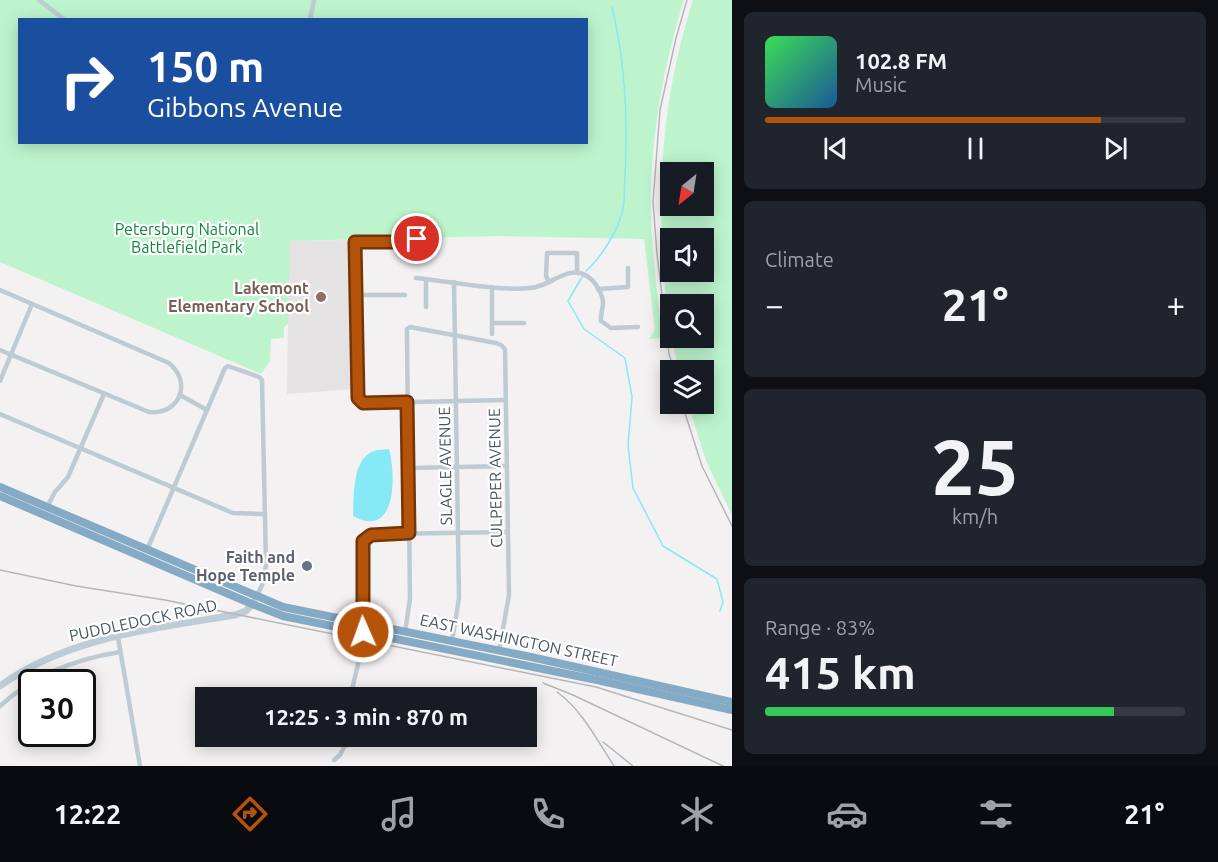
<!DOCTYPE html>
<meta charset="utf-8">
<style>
body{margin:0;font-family:Ubuntu,sans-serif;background:#20242c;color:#f1f3f6;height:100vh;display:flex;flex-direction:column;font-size:22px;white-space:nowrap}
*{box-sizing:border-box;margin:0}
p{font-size:20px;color:#9ea1a6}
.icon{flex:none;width:33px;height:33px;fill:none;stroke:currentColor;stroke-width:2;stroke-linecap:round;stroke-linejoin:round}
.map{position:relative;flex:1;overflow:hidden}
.details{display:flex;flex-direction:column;gap:12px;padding:12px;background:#0d0f14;width:486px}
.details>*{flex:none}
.hud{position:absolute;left:18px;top:18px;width:570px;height:126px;border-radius:0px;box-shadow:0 3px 15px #0003;background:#1a4fa0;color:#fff;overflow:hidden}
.needle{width:39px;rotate:210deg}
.buttons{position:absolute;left:660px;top:162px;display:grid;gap:12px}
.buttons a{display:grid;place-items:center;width:54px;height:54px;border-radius:0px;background:#171b24;box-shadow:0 3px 15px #0003;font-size:30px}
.speed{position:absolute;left:18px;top:669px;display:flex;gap:12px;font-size:30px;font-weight:700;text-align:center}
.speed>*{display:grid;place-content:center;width:78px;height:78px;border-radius:50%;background:#171b24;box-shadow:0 3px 15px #0003;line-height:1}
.speed .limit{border:3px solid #111;border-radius:9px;background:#fff;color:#111}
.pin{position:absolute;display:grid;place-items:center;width:51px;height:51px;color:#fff;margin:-26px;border:3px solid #fff;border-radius:50%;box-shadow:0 2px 6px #0007}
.me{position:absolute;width:66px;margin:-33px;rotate:358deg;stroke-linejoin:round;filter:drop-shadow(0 0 4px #0008)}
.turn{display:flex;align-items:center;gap:21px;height:126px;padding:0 30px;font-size:27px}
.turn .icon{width:78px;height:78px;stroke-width:2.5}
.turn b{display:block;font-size:42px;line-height:51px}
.big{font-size:45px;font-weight:700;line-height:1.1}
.details .card{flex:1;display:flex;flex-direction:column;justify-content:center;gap:9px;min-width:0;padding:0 21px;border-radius:9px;background:#20242c}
.details .dial{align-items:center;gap:0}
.dial b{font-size:78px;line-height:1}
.song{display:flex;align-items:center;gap:18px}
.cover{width:72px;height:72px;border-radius:9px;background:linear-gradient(135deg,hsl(130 70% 55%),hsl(210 70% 35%))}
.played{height:6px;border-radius:3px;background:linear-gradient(90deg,#b45309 80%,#363941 80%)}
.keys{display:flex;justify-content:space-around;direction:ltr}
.heat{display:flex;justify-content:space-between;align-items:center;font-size:33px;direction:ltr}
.charge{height:9px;border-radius:4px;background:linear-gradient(90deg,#34c759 83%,#363941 0)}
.trip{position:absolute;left:195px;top:687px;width:342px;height:60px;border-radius:0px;background:#171b24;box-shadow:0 3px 15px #0003;font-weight:700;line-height:60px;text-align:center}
.menu{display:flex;height:96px;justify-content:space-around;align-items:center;background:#090b0e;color:#9ea1a6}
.menu .icon{width:42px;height:42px}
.menu .selected{color:#b45309}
.menu b{font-size:27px;color:#f1f3f6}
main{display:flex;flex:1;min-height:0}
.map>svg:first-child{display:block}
</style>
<main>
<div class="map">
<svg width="732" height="766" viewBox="0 0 732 766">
<rect width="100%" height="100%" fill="#f4f1f2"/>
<polygon fill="#e5e2e4" points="353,240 355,389 287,394 289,241"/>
<g fill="#bdf4cd" fill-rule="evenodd">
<path d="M 0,0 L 684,0 C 660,77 647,158 652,239 C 654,272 659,305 662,338 L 649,339 L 655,330 L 644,239 L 499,236 L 290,241 L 288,324 L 284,327 L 284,338 L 271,339 L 270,361 L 261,374 L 0,262 ZM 20,20 L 586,20 L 586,142 L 20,142 Z"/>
<path d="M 693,0 L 732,0 L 732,515 L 706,461 L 688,404 L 704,404 L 704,370 L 679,370 L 671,338 L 704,338 L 704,304 L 670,304 L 670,335 C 655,219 657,112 693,0 ZM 670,172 L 704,172 L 704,206 L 670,206 ZM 670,238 L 704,238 L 704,272 L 670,272 Z"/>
</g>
<path fill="#86e9f5" d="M 389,449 C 396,475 397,540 353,516 C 354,497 352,458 374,451 C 379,449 385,450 389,449 Z"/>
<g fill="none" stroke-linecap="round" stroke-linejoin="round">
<g stroke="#86e9f5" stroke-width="1.5">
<path d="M 586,271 C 601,258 619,229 623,209 C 625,198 624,187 625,176 C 628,120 625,61 612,7"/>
<polyline points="582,277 568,301 584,329 625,358 632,397 628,445 633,488 663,546 717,579 723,602 720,611"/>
</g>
<g stroke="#becbd2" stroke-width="4.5">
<polyline points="39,0 65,20"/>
<polyline points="310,20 314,0"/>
<polyline points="418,234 417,239 411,242 355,242 359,399 366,403 505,400"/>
<path d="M 416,278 C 447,281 507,293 536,287 C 553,283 570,265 587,276 C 595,281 603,294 603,303 C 603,310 600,315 601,321 L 611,328 L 638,327"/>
<polyline points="549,282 546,276 547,253 577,253 577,272"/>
<polyline points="492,287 492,323 524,323"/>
<polyline points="598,289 628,287 628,268"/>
<path d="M 0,290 L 169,363 C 193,383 179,415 149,412 L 0,350"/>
<polyline points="356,295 405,295"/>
<polyline points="426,307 426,279"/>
<polyline points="492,323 492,334"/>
<polyline points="0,381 32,304"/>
<polyline points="180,395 207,410"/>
<polyline points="0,414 233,513 264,514"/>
<polyline points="408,468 507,466"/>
<polyline points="47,507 55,492 68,477 104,394"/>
<polyline points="147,550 225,368 228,366 259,377 262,380 266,565 263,583 257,596"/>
<polyline points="405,632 410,599 407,339 407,329 410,327 496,343 501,345 505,349 509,595 499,651"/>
<polyline points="118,637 140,766"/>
<polyline points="452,641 459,598 454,282"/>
<path d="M 350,698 L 364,639 L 362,544 C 366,534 375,535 385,534 L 507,532"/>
<path d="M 0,706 C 34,675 75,659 120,652"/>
<polyline points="334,760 340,755 350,736"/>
</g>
<path stroke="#beccd7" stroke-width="7" d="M 0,686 C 67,637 156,628 235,615 L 246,611 L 254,602"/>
<g stroke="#85aac5" stroke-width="8">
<polyline points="0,487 283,607 531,657 732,702"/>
<polyline points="0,496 252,604 283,616 597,680 732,710"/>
</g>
<g stroke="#b3b7bc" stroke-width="1.5">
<polyline points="674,370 669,354 657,254 653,202 660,110 676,38 687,0"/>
<polyline points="682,404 702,466 732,526"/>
<polyline points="0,570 76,586 165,600 596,687 732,730"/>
<polyline points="543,683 573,695 723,766"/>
<path d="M 557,692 C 582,710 597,740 614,766"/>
<polyline points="603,742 633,766"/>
</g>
</g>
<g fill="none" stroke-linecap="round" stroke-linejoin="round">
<defs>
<polyline id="route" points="363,632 363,541 371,535 409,533 407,402 363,403 358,398 355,242 411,242 417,239"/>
</defs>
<use href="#route" stroke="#753606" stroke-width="15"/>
<use href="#route" stroke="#b45309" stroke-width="10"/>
</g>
<circle fill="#8d6e63" stroke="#fff" stroke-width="2" cx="321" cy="297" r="6"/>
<circle fill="#6b7280" stroke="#fff" stroke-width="2" cx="307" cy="566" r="6"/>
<g text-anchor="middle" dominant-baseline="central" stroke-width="4.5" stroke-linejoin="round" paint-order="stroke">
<g font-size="16" fill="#0e873f" stroke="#fff">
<text x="187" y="229">Petersburg National<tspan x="187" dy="18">Battlefield Park</tspan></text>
</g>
<g font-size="16" font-weight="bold" fill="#785e54" stroke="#fff" text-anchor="end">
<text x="309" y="288">Lakemont<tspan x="309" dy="18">Elementary School</tspan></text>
</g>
<g font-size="16" fill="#475761" stroke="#fff">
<text transform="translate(445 466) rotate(-91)">SLAGLE AVENUE</text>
<text transform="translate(495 478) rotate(-91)">CULPEPER AVENUE</text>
<text transform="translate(143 620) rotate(-12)">PUDDLEDOCK ROAD</text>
<text transform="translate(519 640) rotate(12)">EAST WASHINGTON STREET</text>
</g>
<g font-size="16" font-weight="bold" fill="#5b616d" stroke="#fff" text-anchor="end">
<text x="295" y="557">Faith and<tspan x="295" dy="18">Hope Temple</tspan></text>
</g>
</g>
</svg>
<div class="buttons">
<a><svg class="needle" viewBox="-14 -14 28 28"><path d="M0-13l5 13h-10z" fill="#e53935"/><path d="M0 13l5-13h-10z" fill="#9ea1a6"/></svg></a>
<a><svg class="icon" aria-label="sound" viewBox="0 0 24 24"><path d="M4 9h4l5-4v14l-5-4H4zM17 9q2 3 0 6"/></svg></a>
<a><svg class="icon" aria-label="search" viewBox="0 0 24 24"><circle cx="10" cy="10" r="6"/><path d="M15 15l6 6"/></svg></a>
<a><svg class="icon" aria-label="layers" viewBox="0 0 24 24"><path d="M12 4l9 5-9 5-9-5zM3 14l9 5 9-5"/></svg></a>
</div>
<div class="speed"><div class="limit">30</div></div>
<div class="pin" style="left:417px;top:239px;background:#d93025"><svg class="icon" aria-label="arrive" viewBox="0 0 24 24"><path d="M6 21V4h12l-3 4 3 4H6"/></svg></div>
<svg class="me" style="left:363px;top:632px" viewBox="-20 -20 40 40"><circle r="17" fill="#b45309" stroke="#fff" stroke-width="3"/><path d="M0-11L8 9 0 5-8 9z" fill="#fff"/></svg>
<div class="trip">12:25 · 3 min · 870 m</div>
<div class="hud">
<div class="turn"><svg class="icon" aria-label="right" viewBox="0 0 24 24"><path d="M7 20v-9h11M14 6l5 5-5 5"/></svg><div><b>150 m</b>Gibbons Avenue</div></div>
</div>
</div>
<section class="details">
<div class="card">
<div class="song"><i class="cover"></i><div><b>102.8 FM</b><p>Music</p></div></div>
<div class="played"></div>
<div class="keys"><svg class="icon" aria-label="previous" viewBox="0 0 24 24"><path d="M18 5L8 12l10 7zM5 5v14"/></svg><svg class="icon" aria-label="pause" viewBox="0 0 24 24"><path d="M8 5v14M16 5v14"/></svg><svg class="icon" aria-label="next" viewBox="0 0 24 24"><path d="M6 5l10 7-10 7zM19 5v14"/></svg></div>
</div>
<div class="card"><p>Climate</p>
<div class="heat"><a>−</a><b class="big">21°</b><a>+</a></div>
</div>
<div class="card dial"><b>25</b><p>km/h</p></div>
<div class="card"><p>Range · 83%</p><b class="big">415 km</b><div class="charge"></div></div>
</section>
</main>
<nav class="menu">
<b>12:22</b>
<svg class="icon selected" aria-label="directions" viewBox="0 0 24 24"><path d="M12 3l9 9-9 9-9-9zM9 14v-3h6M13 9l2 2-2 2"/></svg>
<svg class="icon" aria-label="music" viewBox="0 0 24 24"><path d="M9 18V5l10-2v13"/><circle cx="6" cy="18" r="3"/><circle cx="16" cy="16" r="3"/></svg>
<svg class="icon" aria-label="phone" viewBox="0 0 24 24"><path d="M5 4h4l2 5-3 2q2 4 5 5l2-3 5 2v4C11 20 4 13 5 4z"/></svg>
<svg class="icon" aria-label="climate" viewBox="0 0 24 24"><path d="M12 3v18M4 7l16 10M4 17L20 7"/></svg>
<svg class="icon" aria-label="car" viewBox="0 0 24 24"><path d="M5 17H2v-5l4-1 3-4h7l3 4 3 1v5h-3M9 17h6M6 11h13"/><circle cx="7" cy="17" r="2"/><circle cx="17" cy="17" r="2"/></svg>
<svg class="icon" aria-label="filters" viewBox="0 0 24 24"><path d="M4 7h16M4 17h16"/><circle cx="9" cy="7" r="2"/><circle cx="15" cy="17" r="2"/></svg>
<b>21°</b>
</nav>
